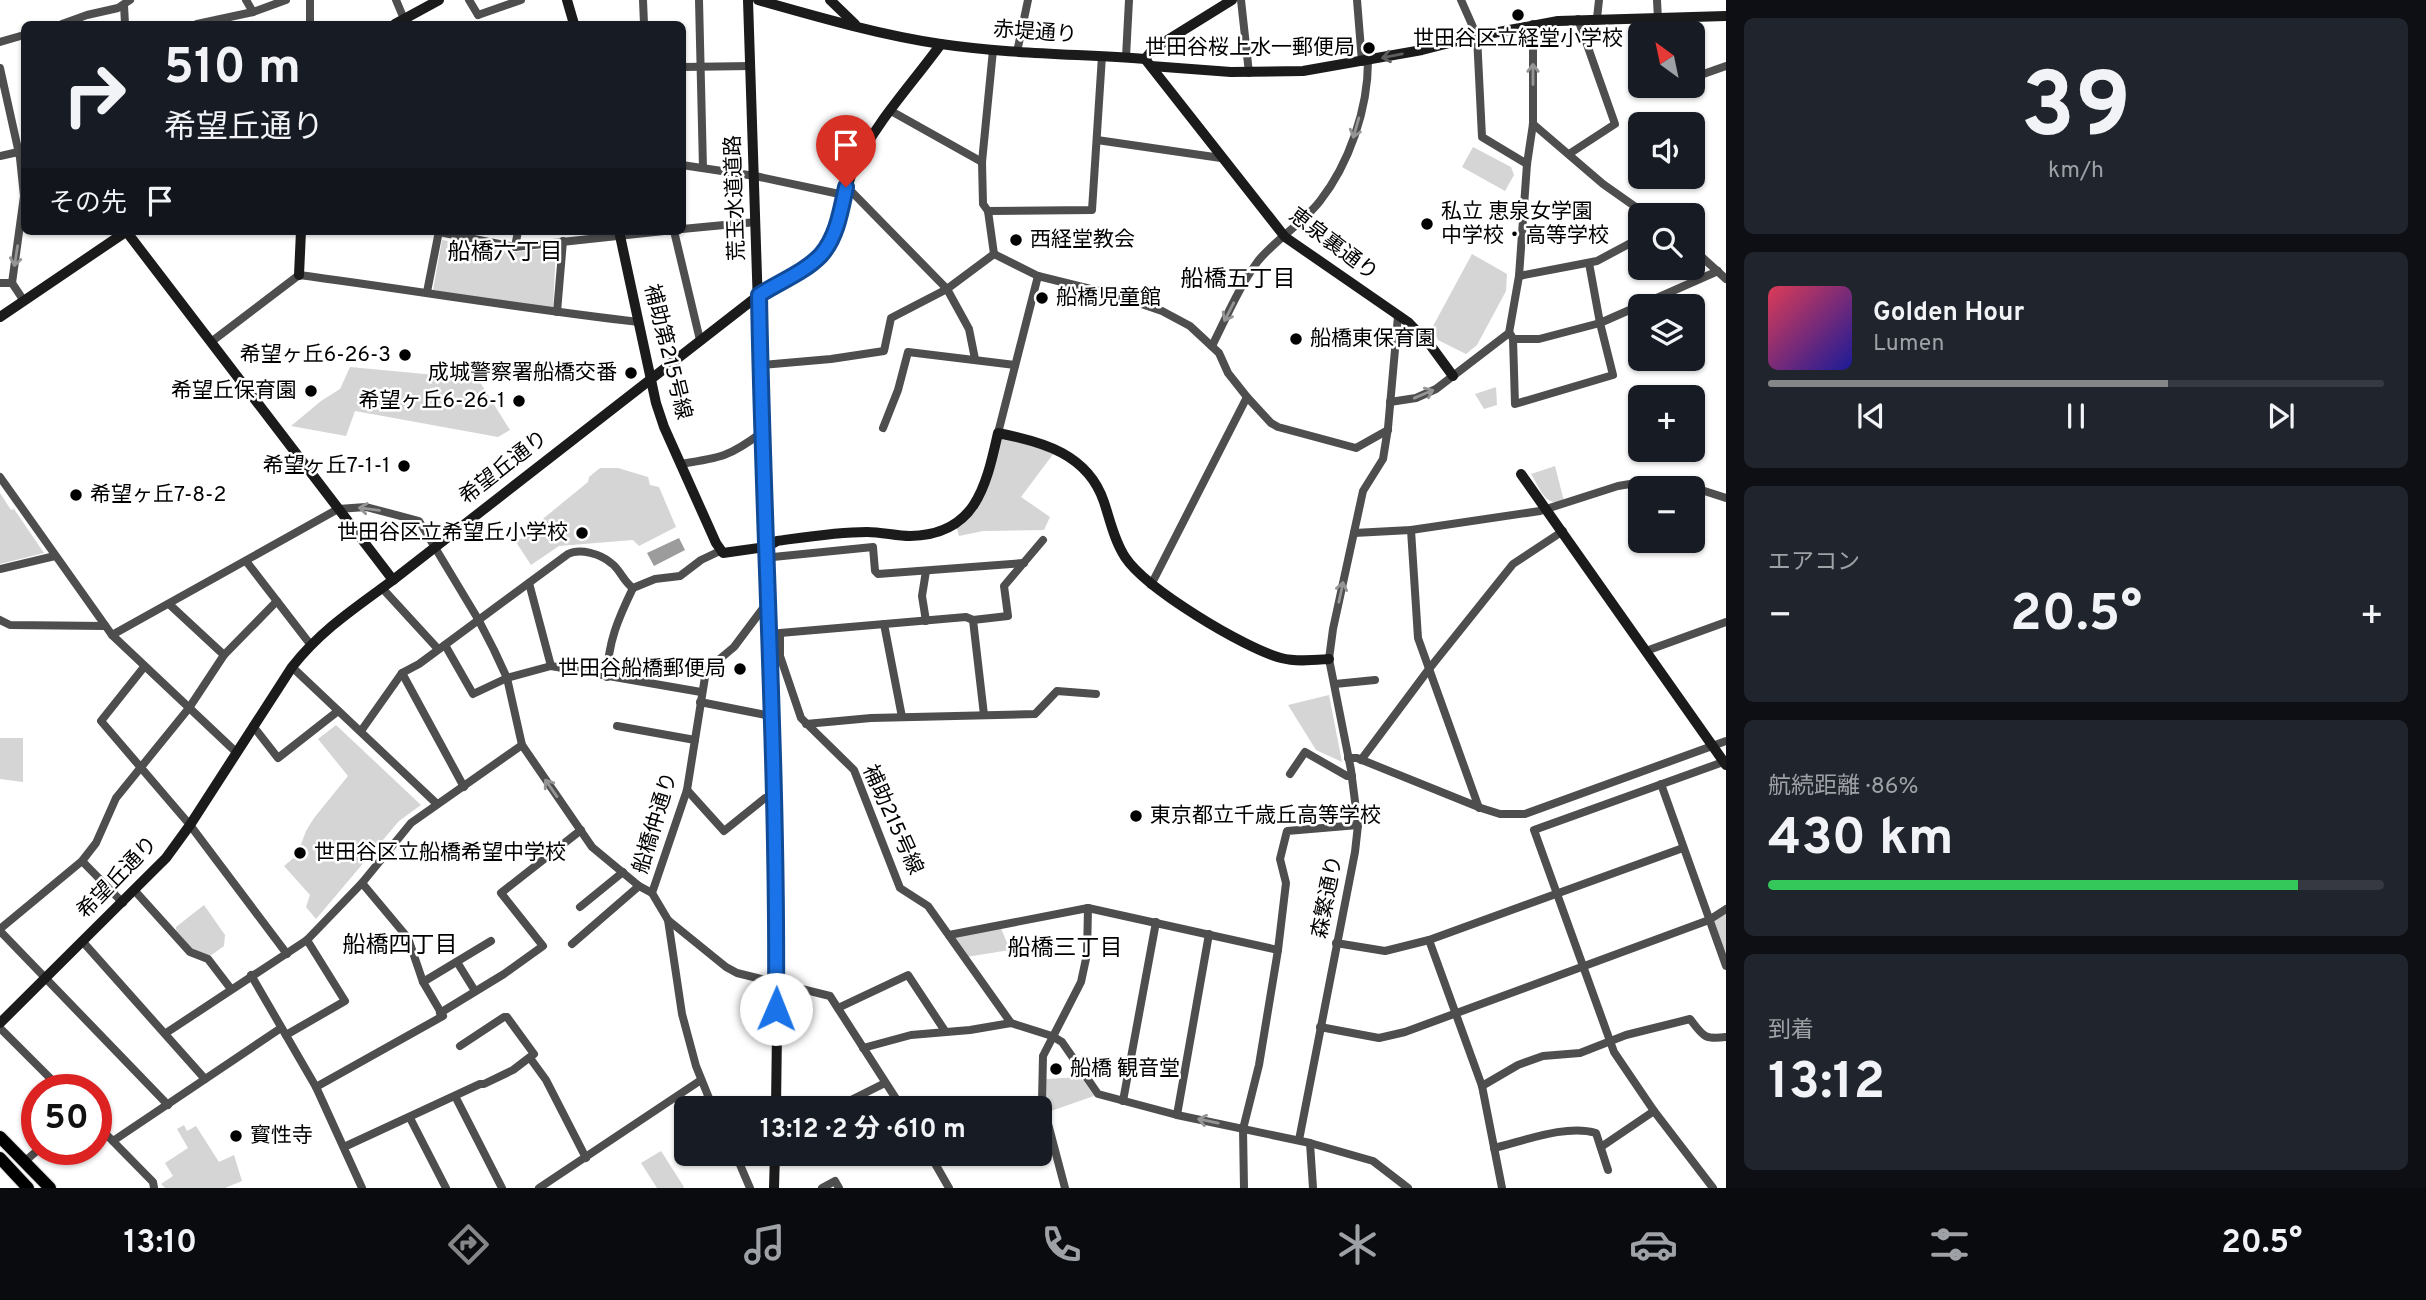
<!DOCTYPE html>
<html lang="ja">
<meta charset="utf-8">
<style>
body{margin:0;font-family:Overpass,"Noto Sans JP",sans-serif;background:#20242c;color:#f1f3f6;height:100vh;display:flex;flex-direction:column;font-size:26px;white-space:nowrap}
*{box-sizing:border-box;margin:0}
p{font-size:23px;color:#9ea1a6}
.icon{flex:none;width:38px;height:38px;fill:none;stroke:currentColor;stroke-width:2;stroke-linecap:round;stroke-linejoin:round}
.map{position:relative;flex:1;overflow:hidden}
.drawer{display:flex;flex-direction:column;gap:18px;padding:18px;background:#0d0f14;width:700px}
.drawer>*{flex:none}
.guide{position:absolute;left:21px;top:21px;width:665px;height:214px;border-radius:10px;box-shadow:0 2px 5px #0004;background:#171b24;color:#f1f3f6;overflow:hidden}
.needle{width:46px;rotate:327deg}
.controls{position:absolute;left:1628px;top:21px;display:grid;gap:14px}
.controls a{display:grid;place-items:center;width:77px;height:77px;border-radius:10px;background:#171b24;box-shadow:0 2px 5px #0004;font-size:35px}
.speed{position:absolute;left:21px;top:1074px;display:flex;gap:14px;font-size:35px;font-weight:700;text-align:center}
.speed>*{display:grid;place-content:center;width:91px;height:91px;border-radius:50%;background:#171b24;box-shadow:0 2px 5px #0004;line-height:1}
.speed .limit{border:10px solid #d22;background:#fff;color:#111}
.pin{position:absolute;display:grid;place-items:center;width:60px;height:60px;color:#fff;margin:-72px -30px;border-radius:50% 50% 50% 0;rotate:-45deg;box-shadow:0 0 7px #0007}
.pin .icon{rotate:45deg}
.me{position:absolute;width:77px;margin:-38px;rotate:1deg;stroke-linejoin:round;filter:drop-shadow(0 0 5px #0008)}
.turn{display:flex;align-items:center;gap:24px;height:147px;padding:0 28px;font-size:32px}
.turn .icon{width:91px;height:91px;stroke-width:2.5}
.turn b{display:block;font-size:49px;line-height:60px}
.then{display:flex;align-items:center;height:66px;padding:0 28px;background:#0003;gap:14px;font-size:26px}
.big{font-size:52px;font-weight:700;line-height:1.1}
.drawer .widget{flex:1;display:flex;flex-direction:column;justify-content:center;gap:10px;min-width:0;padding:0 24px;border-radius:10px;background:#20242c}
.drawer .dial{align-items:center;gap:0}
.dial b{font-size:91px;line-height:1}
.song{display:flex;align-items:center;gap:21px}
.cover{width:84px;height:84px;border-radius:10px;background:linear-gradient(135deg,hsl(350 70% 55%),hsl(240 70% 35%))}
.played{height:7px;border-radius:4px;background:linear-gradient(90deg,#858687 65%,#363941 65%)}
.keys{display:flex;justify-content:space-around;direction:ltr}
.heat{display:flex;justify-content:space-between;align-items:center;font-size:38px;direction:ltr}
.charge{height:10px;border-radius:5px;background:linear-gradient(90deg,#34c759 86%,#363941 0)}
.trip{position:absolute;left:674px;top:1096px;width:378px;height:70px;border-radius:10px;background:#171b24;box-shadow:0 2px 5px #0004;font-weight:700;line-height:70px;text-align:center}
.menu{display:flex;height:112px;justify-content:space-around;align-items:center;background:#090b0e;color:#9ea1a6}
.menu .icon{width:49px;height:49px}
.menu .selected{color:#858687}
.menu b{font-size:32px;color:#f1f3f6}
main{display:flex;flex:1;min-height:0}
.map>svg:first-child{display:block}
</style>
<main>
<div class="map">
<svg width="1726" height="1188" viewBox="0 0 1726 1188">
<rect width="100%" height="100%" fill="#fff"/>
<g fill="#d5d5d5">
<polygon points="1473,147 1511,167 1514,175 1505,191 1462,167"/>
<polygon points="442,240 514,252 556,248 553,309 433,290"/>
<polygon points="1472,254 1507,274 1506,291 1477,345 1466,354 1438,340 1432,328"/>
<polygon points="350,367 478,379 510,430 498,437 355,411 346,436 291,426 321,401 340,389"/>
<polygon points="1496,387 1497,405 1484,409 1475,394"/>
<polygon points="999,435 1057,449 1021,497 1050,517 1044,530 983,531 959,536 956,525 970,512"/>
<path d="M 1555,466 L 1564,501 C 1545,508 1540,488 1531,474 Z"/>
<polygon points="600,468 618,468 648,477 650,485 659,487 676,527 639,546 633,540 559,546 531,565 516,542 539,526 539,522 588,482 589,477"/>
<polygon points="0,493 11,510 14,509 44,553 0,564"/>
<polygon points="1329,695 1342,762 1316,750 1288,705"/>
<polygon points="336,725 421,805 399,821 316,919 306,907 310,895 284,866 297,855 306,831 314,818 348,776 318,739"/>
<polygon points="0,738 23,738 23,782 0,779"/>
<polygon points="204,905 225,935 224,946 210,956 193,950 176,930 176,927"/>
<polygon points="1726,913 1726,957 1713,922"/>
<polygon points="1000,926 1010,950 966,957 951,936"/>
<polygon points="1081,1077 1094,1096 1048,1112 1045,1103 1046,1079"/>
<polygon points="184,1125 187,1131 196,1126 219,1162 234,1155 242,1181 225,1188 165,1188 161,1184 173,1176 165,1163 188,1148 177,1129"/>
<polygon points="661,1151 684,1187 683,1188 657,1188 641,1163"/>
</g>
<polygon fill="#9c9c9c" points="679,538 685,550 654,566 647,553"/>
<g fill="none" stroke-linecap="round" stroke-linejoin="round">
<defs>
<g id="primary">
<polyline points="0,1137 50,1188"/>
<polyline points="0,1158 28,1188"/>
</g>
</defs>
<use href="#primary" stroke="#dbdbdb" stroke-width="14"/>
<g stroke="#4e4e4e" stroke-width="8">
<polyline points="246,0 253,12"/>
<polyline points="310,0 310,24"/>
<polyline points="396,0 404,19"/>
<polyline points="469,0 478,15"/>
<polyline points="643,0 644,24"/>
<polyline points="699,0 703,168"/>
<polyline points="1241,0 1249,73"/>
<polyline points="1357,0 1362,62"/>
<polyline points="1461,0 1477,36 1482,137 1527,164"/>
<polyline points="1657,0 1658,20"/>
<polyline points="124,5 125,24"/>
<polyline points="478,15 521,0"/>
<polyline points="1597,18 1599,0"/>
<polyline points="1663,19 1665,33"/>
<polyline points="62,24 87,15 118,8 130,0"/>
<polyline points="197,24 253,12 286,0"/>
<polyline points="0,42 24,35"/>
<polyline points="993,50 982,162 983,204 988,211 994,254"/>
<polyline points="1017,52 1028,0"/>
<polyline points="1126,57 1129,0"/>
<polyline points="682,67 751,66"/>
<polyline points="0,68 20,158 24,196 12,283"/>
<polyline points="1692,78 1726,66"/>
<polyline points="891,111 982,162"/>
<polyline points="1533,124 1603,184 1647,215"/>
<polyline points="1097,140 1221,158"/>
<polyline points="1569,154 1615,124 1578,19"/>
<polyline points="0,156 18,152"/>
<polyline points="682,165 755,176 844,195"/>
<polyline points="847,187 947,289 969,329 975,359"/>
<polyline points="988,211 1092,210 1102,56"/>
<polyline points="682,229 756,222"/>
<polyline points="674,231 700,340"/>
<polyline points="439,232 515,247 664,231"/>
<polyline points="515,247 518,231"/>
<polyline points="1692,248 1726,279"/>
<polyline points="994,254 1038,276 1115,295 1162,311 1190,326 1219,353 1228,373 1247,397 1271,423 1278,427 1356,448 1388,430"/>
<polyline points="1519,276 1597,261 1640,238"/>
<polyline points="0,283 12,283 24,301"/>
<polyline points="427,292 439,231"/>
<polyline points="557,312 563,241"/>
<polyline points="1511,335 1513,339 1539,339 1600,323 1718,271"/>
<polyline points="1513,339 1515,404 1613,375 1600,323 1589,263"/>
<path d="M 211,342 L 299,275 C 412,290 525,309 639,322"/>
<path d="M 1212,346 C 1226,318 1239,287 1258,261 C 1276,239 1302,224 1320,201 C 1349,164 1368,109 1368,61"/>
<polyline points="761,365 831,359 884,351 891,318 947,289 994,254"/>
<polyline points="1390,402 1416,398 1436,389 1509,333 1519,276 1527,164 1533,124 1533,24"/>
<polyline points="883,428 898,390 908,352 1015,365"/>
<polyline points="998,433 1038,276"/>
<path d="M 680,464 C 720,458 729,457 761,433"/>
<polyline points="0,477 112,635 236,752"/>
<polyline points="1411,530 1418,638 1479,808"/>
<polyline points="1354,533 1411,530 1540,511 1618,486 1648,481 1695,488 1726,498"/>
<polyline points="766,547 773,557 873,547 875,571 878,574 1024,563"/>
<polyline points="246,561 310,644"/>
<polyline points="0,569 55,556"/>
<polyline points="529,583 551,666"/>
<polyline points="1151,585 1247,397"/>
<polyline points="382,588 438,649"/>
<polyline points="169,604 224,655"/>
<polyline points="0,620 10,625 105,626"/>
<polyline points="973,620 984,715"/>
<polyline points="926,621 922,596 926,571"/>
<polyline points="884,624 902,717"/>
<polyline points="112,635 338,509 366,507 419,521 478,619 494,650 507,678 522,745 592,847 639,886 652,893"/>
<polyline points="445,645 473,694 507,678 551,666 701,692"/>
<polyline points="1646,651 1726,622"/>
<polyline points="780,656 801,718 854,770 900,888 928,906 1011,1023"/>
<polyline points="776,657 780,656 780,633 966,617 973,620 1008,616 1004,586 1043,540"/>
<polyline points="144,667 101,721 190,825 287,954"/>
<polyline points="292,667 437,804"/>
<polyline points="402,673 464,787"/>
<path d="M 607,677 C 608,642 618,619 633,588"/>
<polyline points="1335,684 1375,680"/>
<polyline points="700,702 771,716"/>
<polyline points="806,724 871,718 1035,714 1057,691 1096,694"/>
<polyline points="253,726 278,758 338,711"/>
<polyline points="617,726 695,740"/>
<path d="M 361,731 L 402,673 L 419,664 L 568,554 C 580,548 601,554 611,563 C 620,569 623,581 633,588 L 655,579 L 680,576 L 701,560 L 720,551"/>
<polyline points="1348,758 1357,758 1481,808 1500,814 1525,814 1726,741"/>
<polyline points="1361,760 1429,669 1513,564 1563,531"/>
<polyline points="1290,774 1305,752 1347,776 1352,776"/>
<polyline points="1661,784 1726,966"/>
<polyline points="687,790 724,831 765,798 774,798"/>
<polyline points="82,861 123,903"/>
<polyline points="135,891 190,952 208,959 231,989"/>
<polyline points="580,907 623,872"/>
<polyline points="668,920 726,967 737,973 830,996 902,1108"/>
<polyline points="0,929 82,861 96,843 116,798 189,708 224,655 277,601"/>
<polyline points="0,931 168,1105"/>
<polyline points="949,935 1088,908 1278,950"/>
<polyline points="1429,940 1482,1086 1502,1188"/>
<polyline points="83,942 205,1079"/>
<polyline points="1336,943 1385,951 1429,940 1683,848"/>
<polyline points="572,944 639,886"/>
<polyline points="457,962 475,991"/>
<polyline points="251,975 316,1087 362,1188"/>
<polyline points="423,982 491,941"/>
<polyline points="838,1008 908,975 945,1031"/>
<polyline points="440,1013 504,974 543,946 501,893 581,830"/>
<polyline points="1320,1027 1379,1038 1405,1032 1709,920 1726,909"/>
<polyline points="0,1028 62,1090"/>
<polyline points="166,1033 307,940 362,883 411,823 522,745"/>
<polyline points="286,1035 345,1001 307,940"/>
<polyline points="863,1048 911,1035 970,1030 1011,1023 1052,1036 1062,1042 1098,1094 1177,1115 1310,1143 1373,1161 1408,1188"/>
<polyline points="530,1058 546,1080 586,1158"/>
<path d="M 1482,1086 L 1518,1065 L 1543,1056 L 1580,1053 L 1626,1035 L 1690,1019 C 1703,1036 1704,1040 1726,1037"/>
<polyline points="316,1087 443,1016 423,982 408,938 362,883"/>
<polyline points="455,1096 502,1188"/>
<polyline points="1123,1101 1156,922"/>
<polyline points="713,1108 696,1066 682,1014 668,920 652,893 687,790 705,677 709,668 734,647 767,603"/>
<polyline points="835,1108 885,1083"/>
<polyline points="1177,1115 1209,934"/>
<polyline points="410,1118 446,1188"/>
<polyline points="96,1124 153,1182 154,1188"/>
<polyline points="1299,1140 1355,852 1358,825 1351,770 1329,659 1333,629 1363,491 1383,459 1388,428 1398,316"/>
<polyline points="113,1141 281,1028"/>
<polyline points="1310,1143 1313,1188"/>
<polyline points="344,1147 480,1084 484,1084 513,1070 534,1054 507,1017 504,1017 460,1046"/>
<polyline points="1601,1147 1654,1111"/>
<path d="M 1494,1148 C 1524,1141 1566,1124 1596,1133 L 1608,1170"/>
<polyline points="735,1153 750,1188"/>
<polyline points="929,1153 949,1188"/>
<polyline points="24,1162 38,1150"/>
<polyline points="739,1162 756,1153"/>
<polyline points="539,1188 701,1080"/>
<polyline points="822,1188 835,1181 839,1188"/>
<polyline points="1065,1188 1042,1101 1043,1056 1081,982 1087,954 1088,908"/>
<polyline points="1244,1188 1243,1129 1259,1065 1278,950 1286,883 1280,859 1287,831 1358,825"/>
<polyline points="1713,1188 1654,1111 1614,1052 1534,830 1726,761"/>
</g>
<g stroke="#1b1b1b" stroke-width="10">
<polyline points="567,0 574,24"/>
<polyline points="748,0 774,798 778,954 776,1108"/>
<path d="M 758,0 C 818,17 880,35 941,44 C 1009,54 1077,54 1145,59"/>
<polyline points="830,0 855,24"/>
<polyline points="395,24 439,0"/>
<polyline points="1145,59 1285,237 1408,322 1431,346 1453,376"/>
<polyline points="1145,59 1153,49 1232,0"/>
<polyline points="1151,66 1231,72 1303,71 1422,50 1477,36 1558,21 1726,16"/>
<polyline points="126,231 393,580"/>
<path d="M 619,231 L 656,403 L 664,427 L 716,543 L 723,553 L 766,547 L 777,541 C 806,537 837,532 867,532 C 882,532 896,536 910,536 C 976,535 986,486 998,433 C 1043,442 1088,454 1104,502 C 1110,520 1114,540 1125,557 C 1146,589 1244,648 1281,658 C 1296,662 1314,660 1329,659"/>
<polyline points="299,275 301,231"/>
<polyline points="0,317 127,231"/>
<polyline points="1521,474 1726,765"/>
<path d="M 0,1023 L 166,858 L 190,825 L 292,667 C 321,630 355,608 393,580 L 759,295 C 779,282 807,271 822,253 C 842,229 842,195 854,168 C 875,123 912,84 941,44"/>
<polyline points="774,1188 775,1153"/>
</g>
<use href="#primary" stroke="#000" stroke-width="12"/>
</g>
<defs><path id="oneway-shaft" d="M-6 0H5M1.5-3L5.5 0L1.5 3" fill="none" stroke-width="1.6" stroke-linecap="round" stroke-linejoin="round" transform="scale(1.75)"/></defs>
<use stroke="#5f5f5f" href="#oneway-shaft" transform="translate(1392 56) rotate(169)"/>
<g stroke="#959595">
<use href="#oneway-shaft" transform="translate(1533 74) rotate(-90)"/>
<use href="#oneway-shaft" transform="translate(1356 128) rotate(106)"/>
<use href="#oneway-shaft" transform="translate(16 256) rotate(99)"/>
<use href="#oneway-shaft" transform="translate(1229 312) rotate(117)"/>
<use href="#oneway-shaft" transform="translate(1424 394) rotate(-23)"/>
<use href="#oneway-shaft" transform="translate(369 509) rotate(-172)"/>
<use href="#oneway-shaft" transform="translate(1341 592) rotate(-78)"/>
<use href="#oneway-shaft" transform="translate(551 788) rotate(-125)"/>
<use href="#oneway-shaft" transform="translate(1208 1121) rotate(-168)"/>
</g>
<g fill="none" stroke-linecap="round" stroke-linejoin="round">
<defs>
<path id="route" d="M 776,1009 C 778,771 763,532 759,295 C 779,282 805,272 821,255 C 837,237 841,210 846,187"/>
</defs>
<use href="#route" stroke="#114b97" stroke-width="18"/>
<use href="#route" stroke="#1a73e8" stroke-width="12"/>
</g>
<g fill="#000" stroke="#fff" stroke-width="2.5">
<circle cx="1518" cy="15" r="7"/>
<circle cx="1369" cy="48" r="7"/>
<circle cx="1427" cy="224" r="7"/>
<circle cx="1016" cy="240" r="7"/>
<circle cx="1042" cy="298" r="7"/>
<circle cx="1296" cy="339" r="7"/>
<circle cx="405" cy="355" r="7"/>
<circle cx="631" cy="373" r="7"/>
<circle cx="311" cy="391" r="7"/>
<circle cx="519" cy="401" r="7"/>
<circle cx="404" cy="466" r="7"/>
<circle cx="76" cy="495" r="7"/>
<circle cx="582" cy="533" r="7"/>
<circle cx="740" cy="669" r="7"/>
<circle cx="1136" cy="816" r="7"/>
<circle cx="300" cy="853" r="7"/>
<circle cx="1056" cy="1069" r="7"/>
<circle cx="236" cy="1136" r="7"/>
</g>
<g text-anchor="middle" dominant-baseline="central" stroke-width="5" stroke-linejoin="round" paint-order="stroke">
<g font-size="21" fill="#000" stroke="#fff">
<text transform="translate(1035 33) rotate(4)">赤堤通り</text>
<text transform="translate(736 198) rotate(-92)">荒玉水道道路</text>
<text transform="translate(1333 245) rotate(37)">恵泉裏通り</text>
<text transform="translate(667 352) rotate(76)">補助第215号線</text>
<text transform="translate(504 468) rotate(-38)">希望丘通り</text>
<text transform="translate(892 820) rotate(66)">補助215号線</text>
<text transform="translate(656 823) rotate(-73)">船橋仲通り</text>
<text transform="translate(118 878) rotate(-46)">希望丘通り</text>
<text transform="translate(1328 897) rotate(-79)">森繁通り</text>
</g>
<g font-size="21" fill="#000" stroke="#fff" text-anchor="start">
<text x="1518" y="39" text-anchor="middle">世田谷区立経堂小学校</text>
<text x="1355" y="48" text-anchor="end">世田谷桜上水一郵便局</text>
<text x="1441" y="212">私立 恵泉女学園<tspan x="1441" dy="24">中学校・高等学校</tspan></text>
<text x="1030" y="240">西経堂教会</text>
<text x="1056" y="298">船橋児童館</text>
<text x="1310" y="339">船橋東保育園</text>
<text x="391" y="355" text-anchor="end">希望ヶ丘6-26-3</text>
<text x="617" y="373" text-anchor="end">成城警察署船橋交番</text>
<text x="297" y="391" text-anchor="end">希望丘保育園</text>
<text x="505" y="401" text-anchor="end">希望ヶ丘6-26-1</text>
<text x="390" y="466" text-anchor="end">希望ヶ丘7-1-1</text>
<text x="90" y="495">希望ヶ丘7-8-2</text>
<text x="568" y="533" text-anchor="end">世田谷区立希望丘小学校</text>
<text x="726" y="669" text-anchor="end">世田谷船橋郵便局</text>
<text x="1150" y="816">東京都立千歳丘高等学校</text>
<text x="314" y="853">世田谷区立船橋希望中学校</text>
<text x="1070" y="1069">船橋 観音堂</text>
<text x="250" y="1136">寳性寺</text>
</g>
<g font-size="23" fill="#000" stroke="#fff">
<text x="505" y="253">船橋六丁目</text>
<text x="1238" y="280">船橋五丁目</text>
<text x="400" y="946">船橋四丁目</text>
<text x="1065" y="949">船橋三丁目</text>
</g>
</g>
</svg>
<div class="controls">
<a><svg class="needle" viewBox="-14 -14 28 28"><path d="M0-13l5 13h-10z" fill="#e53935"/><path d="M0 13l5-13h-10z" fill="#9ea1a6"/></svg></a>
<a><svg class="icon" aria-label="sound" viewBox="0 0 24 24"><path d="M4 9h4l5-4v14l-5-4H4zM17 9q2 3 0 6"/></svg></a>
<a><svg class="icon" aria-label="search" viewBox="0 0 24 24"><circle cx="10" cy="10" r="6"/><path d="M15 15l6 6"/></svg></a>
<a><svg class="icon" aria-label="layers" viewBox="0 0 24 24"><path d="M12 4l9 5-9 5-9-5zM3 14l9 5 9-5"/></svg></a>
<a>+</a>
<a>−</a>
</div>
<div class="speed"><div class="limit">50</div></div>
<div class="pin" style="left:846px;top:187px;background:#d93025"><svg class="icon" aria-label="arrive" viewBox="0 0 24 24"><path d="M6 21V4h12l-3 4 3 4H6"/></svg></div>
<svg class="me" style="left:776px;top:1009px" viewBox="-20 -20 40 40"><circle r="19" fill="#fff"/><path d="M0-13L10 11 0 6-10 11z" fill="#1a73e8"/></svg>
<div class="trip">13:12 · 2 分 · 610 m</div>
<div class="guide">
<div class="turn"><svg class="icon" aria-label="right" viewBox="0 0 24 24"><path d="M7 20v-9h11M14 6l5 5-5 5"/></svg><div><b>510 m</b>希望丘通り</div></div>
<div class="then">その先<svg class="icon" aria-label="arrive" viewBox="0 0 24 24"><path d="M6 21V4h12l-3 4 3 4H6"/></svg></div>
</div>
</div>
<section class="drawer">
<div class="widget dial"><b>39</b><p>km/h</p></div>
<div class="widget">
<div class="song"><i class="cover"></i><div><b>Golden Hour</b><p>Lumen</p></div></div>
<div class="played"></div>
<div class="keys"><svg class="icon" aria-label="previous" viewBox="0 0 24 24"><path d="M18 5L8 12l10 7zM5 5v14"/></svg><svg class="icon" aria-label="pause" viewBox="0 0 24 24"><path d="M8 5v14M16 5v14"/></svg><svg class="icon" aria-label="next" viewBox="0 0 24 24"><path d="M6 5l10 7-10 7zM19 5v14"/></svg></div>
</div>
<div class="widget"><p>エアコン</p>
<div class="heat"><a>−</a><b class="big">20.5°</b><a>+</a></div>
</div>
<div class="widget"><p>航続距離 · 86%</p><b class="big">430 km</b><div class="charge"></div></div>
<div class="widget"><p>到着</p><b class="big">13:12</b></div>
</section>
</main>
<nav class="menu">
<b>13:10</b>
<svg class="icon selected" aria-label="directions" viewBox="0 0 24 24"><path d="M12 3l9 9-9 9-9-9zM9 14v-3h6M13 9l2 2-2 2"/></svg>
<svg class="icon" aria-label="music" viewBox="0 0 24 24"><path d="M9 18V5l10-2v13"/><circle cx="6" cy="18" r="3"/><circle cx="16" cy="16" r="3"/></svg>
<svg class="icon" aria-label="phone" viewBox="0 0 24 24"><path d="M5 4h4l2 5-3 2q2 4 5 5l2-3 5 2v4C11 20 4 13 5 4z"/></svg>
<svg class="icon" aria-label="climate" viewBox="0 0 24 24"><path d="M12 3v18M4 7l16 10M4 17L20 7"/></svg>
<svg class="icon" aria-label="car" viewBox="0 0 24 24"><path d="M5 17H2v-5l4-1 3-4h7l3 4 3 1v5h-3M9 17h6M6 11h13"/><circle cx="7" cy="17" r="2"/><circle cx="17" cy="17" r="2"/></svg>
<svg class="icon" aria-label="filters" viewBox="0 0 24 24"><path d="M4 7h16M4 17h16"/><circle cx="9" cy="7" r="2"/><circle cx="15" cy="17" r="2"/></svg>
<b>20.5°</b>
</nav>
